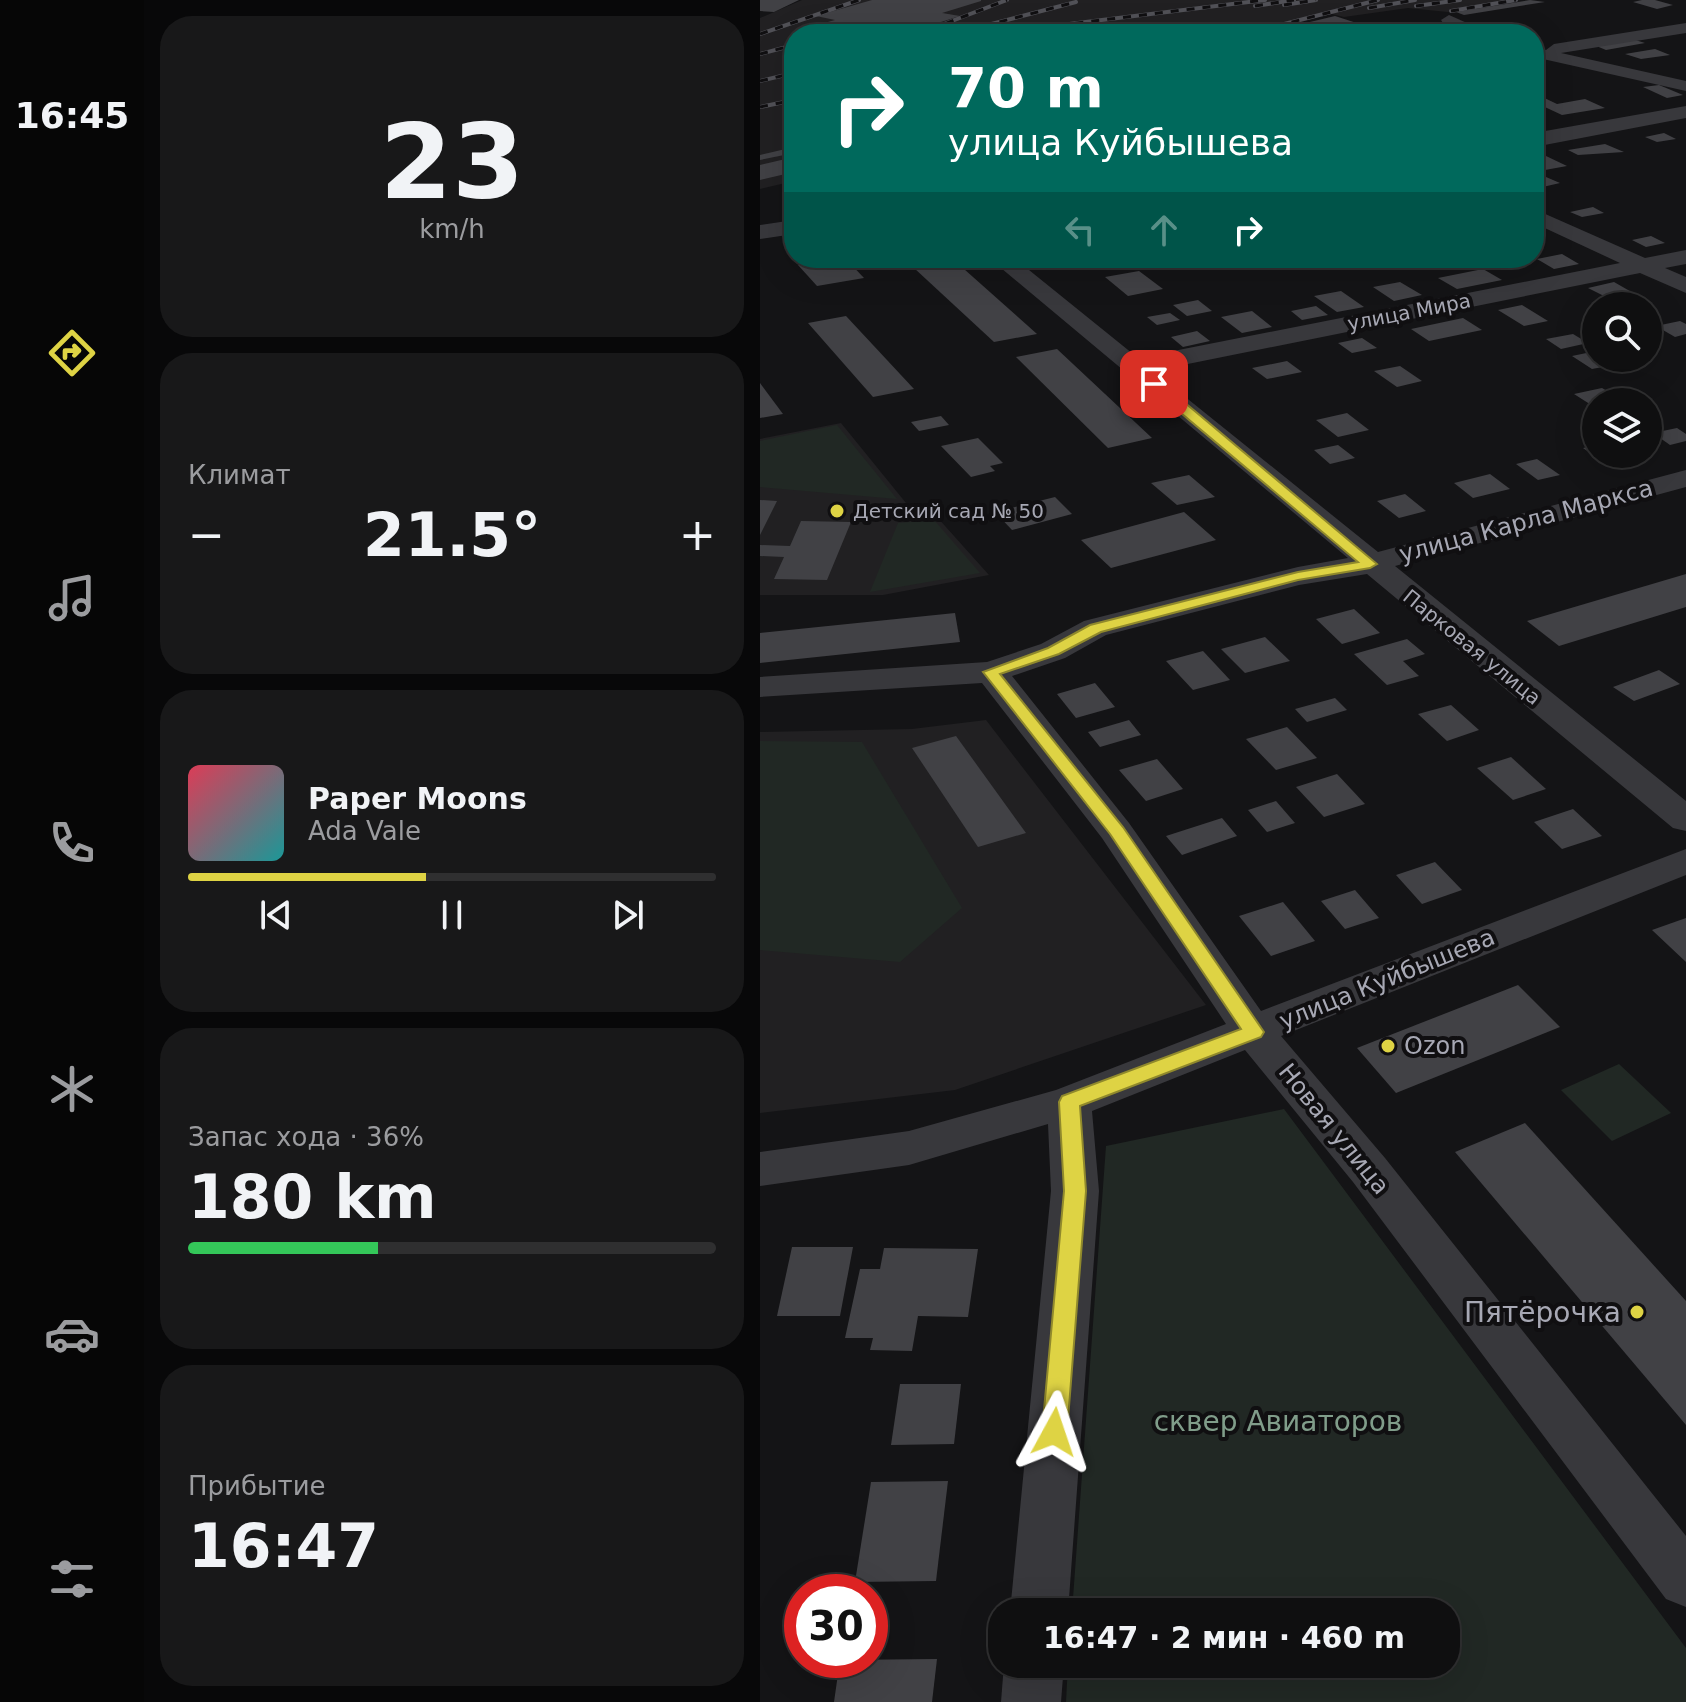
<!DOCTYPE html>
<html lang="ru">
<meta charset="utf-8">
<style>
body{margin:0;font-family:"DejaVu Sans",sans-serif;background:#181819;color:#f1f3f6;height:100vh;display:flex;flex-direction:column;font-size:30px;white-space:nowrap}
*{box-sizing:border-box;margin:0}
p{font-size:26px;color:#9b9c9f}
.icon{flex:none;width:44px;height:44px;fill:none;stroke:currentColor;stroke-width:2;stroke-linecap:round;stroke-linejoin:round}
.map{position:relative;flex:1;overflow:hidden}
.drawer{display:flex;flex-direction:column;gap:16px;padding:16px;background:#080809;width:616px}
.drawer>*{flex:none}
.hud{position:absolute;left:24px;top:24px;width:760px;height:244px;border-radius:32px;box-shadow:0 8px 32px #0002,0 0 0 2px #2f2f30;background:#00695c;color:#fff;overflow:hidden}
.fabs{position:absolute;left:822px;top:292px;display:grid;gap:16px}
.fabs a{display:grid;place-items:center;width:80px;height:80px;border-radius:50%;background:#0f0f10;box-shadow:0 8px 32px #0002,0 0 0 2px #2f2f30;font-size:40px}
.speed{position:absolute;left:24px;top:1574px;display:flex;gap:16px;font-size:40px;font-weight:700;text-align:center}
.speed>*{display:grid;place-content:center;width:104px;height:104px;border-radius:50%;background:#0f0f10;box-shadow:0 8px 32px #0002,0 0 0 2px #2f2f30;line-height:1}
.speed .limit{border:12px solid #d22;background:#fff;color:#111}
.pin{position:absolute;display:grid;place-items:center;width:68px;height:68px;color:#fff;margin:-34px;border-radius:16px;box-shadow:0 4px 12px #0006}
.me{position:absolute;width:88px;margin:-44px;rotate:5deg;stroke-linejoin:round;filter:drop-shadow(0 0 6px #0008)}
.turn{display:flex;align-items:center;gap:28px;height:168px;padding:0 32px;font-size:36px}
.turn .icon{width:104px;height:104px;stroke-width:2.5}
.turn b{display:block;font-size:56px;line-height:68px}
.lanes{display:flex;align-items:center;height:76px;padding:0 32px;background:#0003;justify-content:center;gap:40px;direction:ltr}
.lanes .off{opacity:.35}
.big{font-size:60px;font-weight:700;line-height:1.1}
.drawer .tile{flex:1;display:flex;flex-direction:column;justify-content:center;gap:12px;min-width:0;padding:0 28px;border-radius:32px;background:#181819}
.drawer .dial{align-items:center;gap:0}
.dial b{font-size:104px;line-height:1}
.song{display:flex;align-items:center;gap:24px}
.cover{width:96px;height:96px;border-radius:12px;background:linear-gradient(135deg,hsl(350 70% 55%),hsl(180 70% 35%))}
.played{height:8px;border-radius:4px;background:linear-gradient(90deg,#ded344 45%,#2f2f30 45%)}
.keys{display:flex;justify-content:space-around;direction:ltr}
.heat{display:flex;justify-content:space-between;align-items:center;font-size:44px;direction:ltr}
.charge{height:12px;border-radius:6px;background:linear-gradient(90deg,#34c759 36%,#2f2f30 0)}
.trip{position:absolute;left:228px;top:1598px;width:472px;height:80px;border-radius:32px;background:#0f0f10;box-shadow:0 8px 32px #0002,0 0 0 2px #2f2f30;font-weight:700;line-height:80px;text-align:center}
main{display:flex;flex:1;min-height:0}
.tabs{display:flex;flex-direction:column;width:144px;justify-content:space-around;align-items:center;background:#060606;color:#9b9c9f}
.tabs .icon{width:56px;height:56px}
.tabs .current{color:#ded344}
.tabs b{font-size:36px;color:#f1f3f6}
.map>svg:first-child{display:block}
</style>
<main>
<nav class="tabs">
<b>16:45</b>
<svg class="icon current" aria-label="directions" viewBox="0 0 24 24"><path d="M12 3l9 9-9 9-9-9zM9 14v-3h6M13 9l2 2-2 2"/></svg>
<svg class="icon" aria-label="music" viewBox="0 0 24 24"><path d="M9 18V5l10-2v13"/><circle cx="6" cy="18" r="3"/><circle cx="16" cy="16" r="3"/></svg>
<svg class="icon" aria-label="phone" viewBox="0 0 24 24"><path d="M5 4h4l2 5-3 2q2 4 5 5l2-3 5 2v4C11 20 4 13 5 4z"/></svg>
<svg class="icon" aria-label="climate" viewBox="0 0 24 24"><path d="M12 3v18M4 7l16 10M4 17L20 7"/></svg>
<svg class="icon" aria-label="car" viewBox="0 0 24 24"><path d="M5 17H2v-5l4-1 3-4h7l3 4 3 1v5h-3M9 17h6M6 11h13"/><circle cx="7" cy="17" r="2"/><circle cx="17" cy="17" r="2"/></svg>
<svg class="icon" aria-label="filters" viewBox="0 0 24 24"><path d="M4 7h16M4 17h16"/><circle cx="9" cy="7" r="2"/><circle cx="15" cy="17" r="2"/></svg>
</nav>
<section class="drawer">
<div class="tile dial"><b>23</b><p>km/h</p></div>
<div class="tile"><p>Климат</p>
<div class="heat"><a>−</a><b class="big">21.5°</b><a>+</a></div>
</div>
<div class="tile">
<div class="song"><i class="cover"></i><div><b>Paper Moons</b><p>Ada Vale</p></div></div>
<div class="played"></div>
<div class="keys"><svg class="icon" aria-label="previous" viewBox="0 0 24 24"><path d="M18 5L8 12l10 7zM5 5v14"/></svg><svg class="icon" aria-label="pause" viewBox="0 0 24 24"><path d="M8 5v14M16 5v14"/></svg><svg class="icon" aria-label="next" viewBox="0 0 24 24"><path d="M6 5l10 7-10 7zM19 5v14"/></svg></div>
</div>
<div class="tile"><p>Запас хода · 36%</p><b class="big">180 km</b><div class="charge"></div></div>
<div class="tile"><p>Прибытие</p><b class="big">16:47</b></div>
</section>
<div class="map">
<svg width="926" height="1702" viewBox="0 0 926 1702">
<rect width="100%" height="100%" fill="#141416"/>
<g fill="#212022">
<polygon points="42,0 761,0 688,12 648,8 584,17 572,14 484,34 34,34 34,181 0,189 0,18"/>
<polygon points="81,423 159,519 177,517 229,575 123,595 0,595 0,439"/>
<polygon points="226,720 446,1005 195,1090 0,1113 0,732 152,729"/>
</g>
<g fill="#212824">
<polygon points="77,425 137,499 0,487 0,441"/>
<polygon points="174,520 220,573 110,592 138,523"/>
<polygon points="0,741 102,742 202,908 140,962 0,950"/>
<polygon points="859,1064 911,1113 852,1141 801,1090"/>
<polygon points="524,1109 926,1648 926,1702 306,1702 308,1664 686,1664 686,1612 312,1612 346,1146"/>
</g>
<g fill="#414145">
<polygon points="0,0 39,0 14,12 0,11"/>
<polygon points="112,0 221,0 221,1 182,13 200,16 142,34 97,34 57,25 75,20 56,16"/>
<polygon points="770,0 785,2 704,15 696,12"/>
<polygon points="882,0 895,0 913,5 897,9 873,2"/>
<polygon points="575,16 606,26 567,34 499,34"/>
<polygon points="872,39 885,43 846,50 834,45"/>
<polygon points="895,49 910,55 881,59 865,54"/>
<polygon points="899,85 923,95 907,98 883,87"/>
<polygon points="774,93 797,104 825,99 845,108 802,115 774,102"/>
<polygon points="904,133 916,139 897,142 885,137"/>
<polygon points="845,144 864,152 818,155 808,150"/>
<polygon points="34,147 34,153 0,160 0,155"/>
<polygon points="786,156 807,166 774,172 774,159"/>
<polygon points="34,157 34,172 0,180 0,165"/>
<polygon points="779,174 800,183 774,189 774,175"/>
<polygon points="833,207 844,213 822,217 810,212"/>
<polygon points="891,236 905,243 886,247 872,240"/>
<polygon points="802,254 819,264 794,269 777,259"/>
<polygon points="85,258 104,278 57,286 38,265"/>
<polygon points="195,261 277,334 234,342 154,268"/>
<polygon points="723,269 742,280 697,289 678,278"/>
<polygon points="379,271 403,289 368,296 345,277"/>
<polygon points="640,282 662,295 634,301 613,287"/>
<polygon points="854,282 875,294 850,299 828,288"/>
<polygon points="581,291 604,307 577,312 554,296"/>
<polygon points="438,300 452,311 427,316 413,305"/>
<polygon points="762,305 788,321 764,326 738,310"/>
<polygon points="556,306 568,315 542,320 531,311"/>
<polygon points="492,311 512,327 482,333 461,317"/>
<polygon points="410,313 420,320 397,325 387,317"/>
<polygon points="86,316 154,389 113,397 48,323"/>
<polygon points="703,318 722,330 669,341 651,329"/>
<polygon points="920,321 926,324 926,334 915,337 896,326"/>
<polygon points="437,331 450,341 423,347 411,337"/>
<polygon points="813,334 828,343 801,349 786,339"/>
<polygon points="602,338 617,348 592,353 578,343"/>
<polygon points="297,349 392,438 348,448 256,357"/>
<polygon points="836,351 836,358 849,358 858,364 832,369 812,356"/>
<polygon points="527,361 542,372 507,379 492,368"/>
<polygon points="640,366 662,381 637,387 614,371"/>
<polygon points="0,383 23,414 0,418"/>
<polygon points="842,388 866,402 836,402 836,408 814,394"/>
<polygon points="587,413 609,430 578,437 556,420"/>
<polygon points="181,416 189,425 159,431 151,422"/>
<polygon points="917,428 926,434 926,441 910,445 893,433"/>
<polygon points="218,438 243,463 230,466 235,471 211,477 181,446"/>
<polygon points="578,445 595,458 570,464 554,450"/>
<polygon points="836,445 836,454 863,455 842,461 823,448"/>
<polygon points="777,459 800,475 778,480 756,464"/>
<polygon points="730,474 750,489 713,498 694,483"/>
<polygon points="429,475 455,497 417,505 391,483"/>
<polygon points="645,494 666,511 639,518 617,501"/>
<polygon points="295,497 312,514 252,530 235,512"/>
<polygon points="0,500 17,501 0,535"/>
<polygon points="424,512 456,540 351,568 321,540"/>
<polygon points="41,521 91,522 67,580 14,579 24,557 0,556 0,545 30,546"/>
<polygon points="926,574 926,607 799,646 767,621"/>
<polygon points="594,609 620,633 582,644 556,619"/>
<polygon points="195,613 200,642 0,663 0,633"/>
<polygon points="505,637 530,661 485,673 461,649"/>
<polygon points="647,639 665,654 643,661 659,676 627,685 594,654"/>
<polygon points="443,651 470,680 433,690 406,661"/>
<polygon points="899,670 920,684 874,701 853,687"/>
<polygon points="335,683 355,707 316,718 297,694"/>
<polygon points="575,698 587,710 547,722 535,709"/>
<polygon points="691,705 719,730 687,741 658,714"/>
<polygon points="369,720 381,735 340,747 328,732"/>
<polygon points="527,727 557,758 516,770 486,739"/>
<polygon points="196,736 266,833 218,847 152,748"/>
<polygon points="751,757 786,789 753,800 717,768"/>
<polygon points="397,759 423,789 386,801 359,770"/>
<polygon points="577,774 605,804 564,817 536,787"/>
<polygon points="516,801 535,823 507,832 488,810"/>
<polygon points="813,809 842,836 802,849 774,822"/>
<polygon points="462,818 477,836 422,855 406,836"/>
<polygon points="675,862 702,890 662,904 636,875"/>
<polygon points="595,890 619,918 585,929 561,901"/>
<polygon points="523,902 555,941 511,956 479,916"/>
<polygon points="926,918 926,962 892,930"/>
<polygon points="758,985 800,1027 636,1093 597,1048"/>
<polygon points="765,1123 926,1301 926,1425 695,1152"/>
<polygon points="32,1247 93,1247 80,1316 17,1316"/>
<polygon points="124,1248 218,1249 208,1317 158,1316 152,1351 110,1350 113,1338 85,1338 100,1269 120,1269"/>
<polygon points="140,1384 201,1384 194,1444 131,1445"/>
<polygon points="188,1481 176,1581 95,1582 111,1482"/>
<polygon points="177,1659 172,1702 74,1702 80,1660"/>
</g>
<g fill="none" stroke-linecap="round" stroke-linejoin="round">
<g fill="#38383c" fill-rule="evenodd">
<polygon points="689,15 725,31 727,34 706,34 683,23 681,20"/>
<polygon points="926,23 926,33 801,53 926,81 926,91 774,57 774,47 786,50 794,44"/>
<polygon points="774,209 885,258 926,250 926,264 905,268 926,277 926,293 880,273 393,371 618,552 926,470 926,487 635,566 926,801 926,831 913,828 607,574 539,585 346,635 305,658 252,676 369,823 501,1011 926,849 926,875 521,1036 625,1158 926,1536 926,1607 906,1599 593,1182 485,1050 332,1111 339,1191 308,1612 250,1612 291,1191 288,1124 149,1165 0,1186 0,1152 149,1131 296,1090 466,1024 342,838 222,683 0,697 0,677 227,662 281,644 324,621 538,567 588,558 229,258 254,258 378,358 860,263 774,223"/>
<polygon points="244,1664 304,1664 301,1702 241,1702"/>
</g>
<g fill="#38383c" fill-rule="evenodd">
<polygon points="926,106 926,118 774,147 774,133"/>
<polygon points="34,220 34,234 0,239 0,225"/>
</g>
<defs>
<g id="rail">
<polyline points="524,5 556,0"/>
<polyline points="495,6 534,0"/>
<polyline points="656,6 700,0"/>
<polyline points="609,8 655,0"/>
<polyline points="691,11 756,0"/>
<polyline points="171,29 247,0"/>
<polyline points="236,33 505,0"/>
<polyline points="0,34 99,0"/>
<polyline points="193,34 316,2"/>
<polyline points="358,34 413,24"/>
<polyline points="485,34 618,0"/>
<polyline points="0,54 34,45"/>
<polyline points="0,81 34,73"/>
<polyline points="0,107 34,100"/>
</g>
</defs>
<use href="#rail" stroke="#515157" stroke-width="4"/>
<use href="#rail" stroke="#100f11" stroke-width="3" stroke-dasharray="8" stroke-linecap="butt"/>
</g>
<polygon fill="#ded344" stroke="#90892c" stroke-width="2" points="390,381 399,381 617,564 610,568 538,580 341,632 299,654 240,674 363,827 504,1032 501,1037 320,1106 326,1191 307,1432 303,1439 294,1443 285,1439 282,1432 304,1191 299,1102 302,1096 481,1029 350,834 223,672 288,648 330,625 538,572 598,562 390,387"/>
<g fill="#ded344" stroke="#100f11" stroke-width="3">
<circle cx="77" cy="511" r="8"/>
<circle cx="628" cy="1046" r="8"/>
<circle cx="877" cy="1312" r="8"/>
</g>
<g text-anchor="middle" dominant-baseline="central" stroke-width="8" stroke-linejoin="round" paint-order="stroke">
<g font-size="20" fill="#a7a8b4" stroke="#100f11">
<text transform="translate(649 312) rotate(-11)">улица Мира</text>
<text transform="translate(712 647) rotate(39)">Парковая улица</text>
</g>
<g font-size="20" fill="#a7a8b4" stroke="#100f11" text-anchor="start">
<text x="93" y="511">Детский сад № 50</text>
</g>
<g font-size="24" fill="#a7a8b4" stroke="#100f11">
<text transform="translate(766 521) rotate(-15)">улица Карла Маркса</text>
<text transform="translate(627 979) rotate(-22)">улица Куйбышева</text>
<text transform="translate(574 1129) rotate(51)">Новая улица</text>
</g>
<g font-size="24" fill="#a7a8b4" stroke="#100f11" text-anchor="start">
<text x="644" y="1046">Ozon</text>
</g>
<g font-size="28" fill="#a7a8b4" stroke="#100f11" text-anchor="end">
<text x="861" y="1312">Пятёрочка</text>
</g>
<g font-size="28" fill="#809d8a" stroke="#100f11">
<text x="518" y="1421">сквер Авиаторов</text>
</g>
</g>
</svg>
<div class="fabs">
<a><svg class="icon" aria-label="search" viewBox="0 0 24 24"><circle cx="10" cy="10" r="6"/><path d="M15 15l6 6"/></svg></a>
<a><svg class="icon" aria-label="layers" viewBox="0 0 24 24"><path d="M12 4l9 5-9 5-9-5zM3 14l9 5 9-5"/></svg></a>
</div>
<div class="speed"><div class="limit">30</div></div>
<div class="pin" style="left:394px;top:384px;background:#d93025"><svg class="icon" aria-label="arrive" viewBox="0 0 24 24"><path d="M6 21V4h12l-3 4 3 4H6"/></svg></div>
<svg class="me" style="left:294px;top:1432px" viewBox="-20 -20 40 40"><path d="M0-17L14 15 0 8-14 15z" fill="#ded344" stroke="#fff" stroke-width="4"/></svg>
<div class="trip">16:47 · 2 мин · 460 m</div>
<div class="hud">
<div class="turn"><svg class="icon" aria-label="right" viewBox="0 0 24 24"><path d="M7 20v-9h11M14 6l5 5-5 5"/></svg><div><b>70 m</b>улица Куйбышева</div></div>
<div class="lanes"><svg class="icon off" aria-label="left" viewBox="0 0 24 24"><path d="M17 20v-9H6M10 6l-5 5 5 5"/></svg><svg class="icon off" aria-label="ahead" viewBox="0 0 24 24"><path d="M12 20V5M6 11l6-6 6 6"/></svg><svg class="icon" aria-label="right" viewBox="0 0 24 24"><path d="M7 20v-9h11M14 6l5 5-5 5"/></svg></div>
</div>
</div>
</main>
